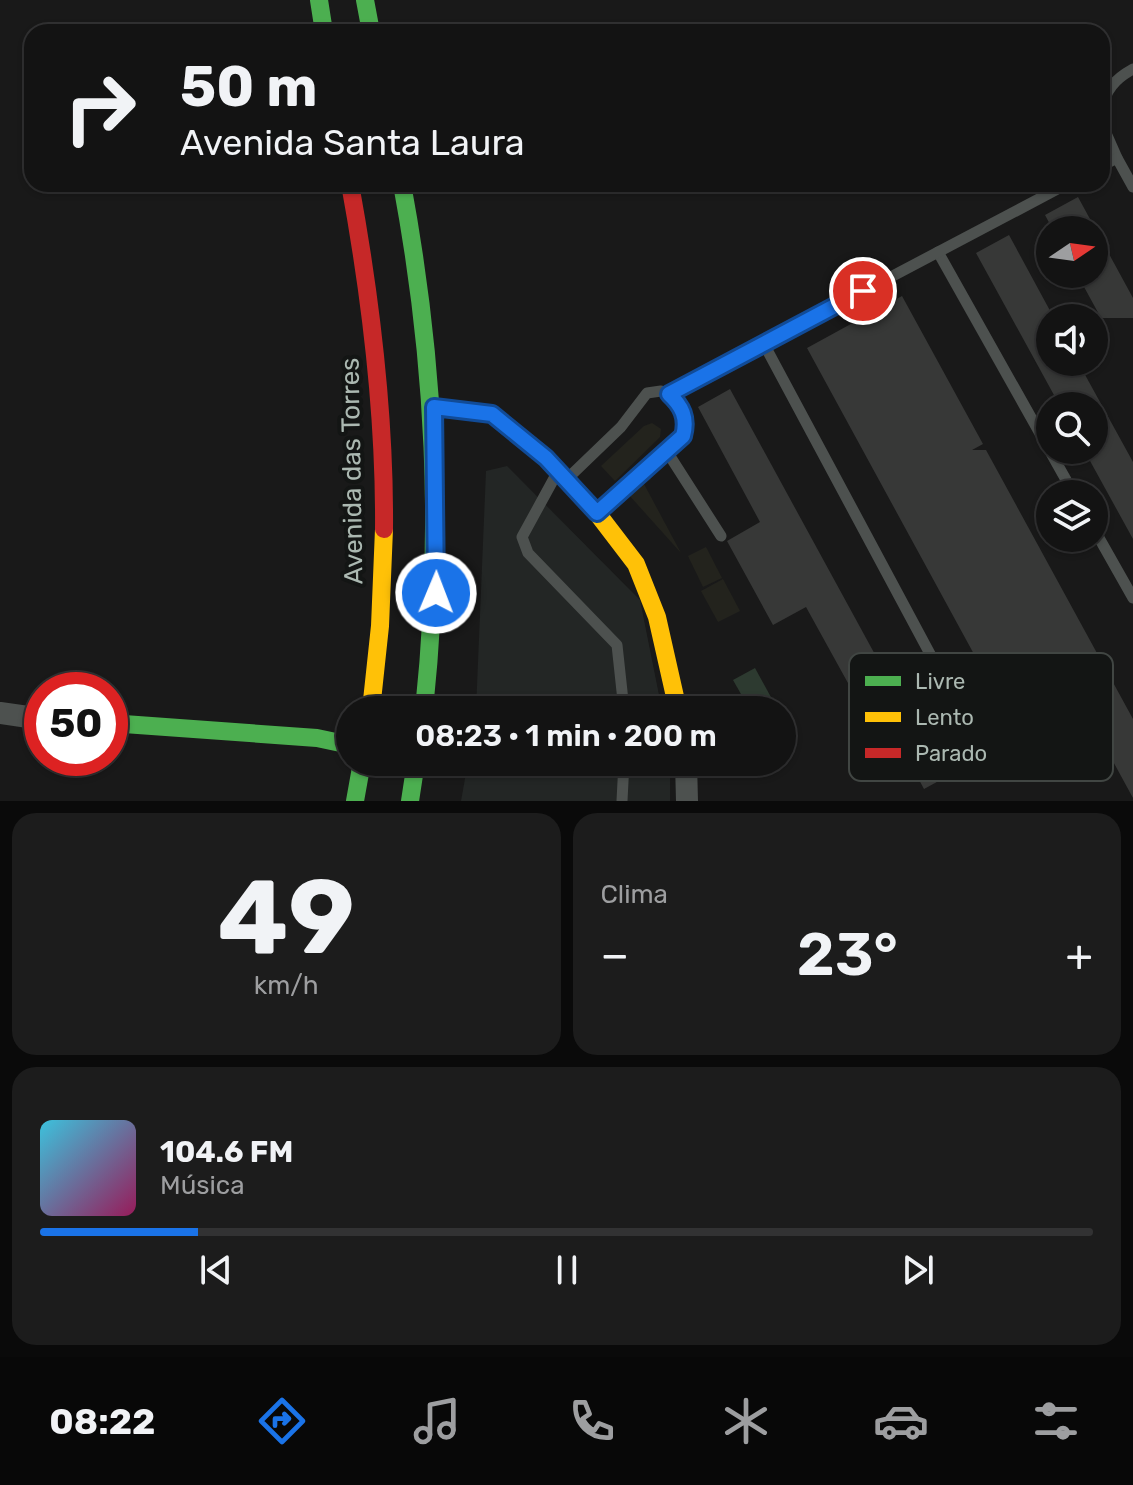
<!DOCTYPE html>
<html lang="pt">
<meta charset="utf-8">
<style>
body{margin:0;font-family:Rubik,sans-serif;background:#1c1c1c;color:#f1f3f6;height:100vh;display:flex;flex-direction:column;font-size:30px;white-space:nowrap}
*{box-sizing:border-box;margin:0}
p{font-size:26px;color:#9d9ea0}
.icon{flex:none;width:44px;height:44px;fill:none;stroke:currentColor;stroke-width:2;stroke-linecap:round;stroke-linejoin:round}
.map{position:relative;height:801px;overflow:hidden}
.details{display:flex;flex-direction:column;gap:12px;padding:12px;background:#0a0a0a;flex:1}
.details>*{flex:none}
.guide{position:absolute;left:24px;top:24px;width:1086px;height:168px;border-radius:24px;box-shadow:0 2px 6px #0004,0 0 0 2px #323233;background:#131313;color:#f1f3f6;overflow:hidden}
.needle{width:52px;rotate:77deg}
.fabs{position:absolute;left:1036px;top:216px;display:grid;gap:16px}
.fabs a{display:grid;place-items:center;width:72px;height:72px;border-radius:50%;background:#131313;box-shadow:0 2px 6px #0004,0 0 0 2px #323233;font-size:40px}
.speed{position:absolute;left:24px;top:672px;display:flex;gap:16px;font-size:40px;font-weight:700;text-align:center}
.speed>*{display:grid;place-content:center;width:104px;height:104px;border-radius:50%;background:#131313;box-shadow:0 2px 6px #0004,0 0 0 2px #323233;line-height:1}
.speed .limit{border:12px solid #d22;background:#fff;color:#111}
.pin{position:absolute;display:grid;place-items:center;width:68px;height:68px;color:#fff;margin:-34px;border:4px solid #fff;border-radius:50%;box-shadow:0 2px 8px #0007}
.me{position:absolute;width:88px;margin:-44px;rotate:1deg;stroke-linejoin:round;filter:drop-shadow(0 0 6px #0008)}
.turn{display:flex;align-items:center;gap:28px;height:168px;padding:0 24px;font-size:36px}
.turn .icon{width:104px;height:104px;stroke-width:2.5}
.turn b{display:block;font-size:56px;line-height:68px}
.big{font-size:60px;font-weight:600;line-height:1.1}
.details .widget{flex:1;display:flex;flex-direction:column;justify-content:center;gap:12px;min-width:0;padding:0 28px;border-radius:24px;background:#1c1c1c}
.details .dial{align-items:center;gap:0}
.dial b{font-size:104px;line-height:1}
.song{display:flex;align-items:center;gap:24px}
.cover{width:96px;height:96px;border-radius:12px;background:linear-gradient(135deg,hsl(190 70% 55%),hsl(330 70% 35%))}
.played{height:8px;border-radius:4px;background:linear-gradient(90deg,#1a73e8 15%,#323233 15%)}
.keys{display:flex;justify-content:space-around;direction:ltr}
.heat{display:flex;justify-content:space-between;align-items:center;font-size:44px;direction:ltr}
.details .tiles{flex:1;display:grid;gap:12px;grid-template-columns:1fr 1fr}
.widget:last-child{grid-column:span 2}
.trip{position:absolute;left:336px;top:696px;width:460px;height:80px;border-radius:40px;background:#131313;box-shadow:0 2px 6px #0004,0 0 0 2px #323233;font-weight:600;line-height:80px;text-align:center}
.dock{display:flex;height:128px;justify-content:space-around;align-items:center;background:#080808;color:#9d9ea0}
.dock .icon{width:56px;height:56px}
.dock .on{color:#1a73e8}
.dock b{font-size:36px;color:#f1f3f6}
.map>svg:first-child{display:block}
</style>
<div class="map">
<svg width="1133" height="801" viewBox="0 0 1133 801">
<rect width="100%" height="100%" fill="#191919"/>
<g fill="#232625">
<polygon points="507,466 640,600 662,710 476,710 486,471"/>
<polygon points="468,762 670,762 670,801 461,801"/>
</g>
<g fill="#23231d">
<polygon points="652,423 661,429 660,437 615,481 601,466 644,426"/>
<polygon points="650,477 651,479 644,484 681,553 629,495"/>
<polygon points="706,547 722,578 703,587 688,556"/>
<polygon points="723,579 740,611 718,622 701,591"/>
</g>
<polygon fill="#2d3a30" points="755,668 778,710 750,710 733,680"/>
<g fill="#373837">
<polygon points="1078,197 1133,298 1133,318 1101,318 1077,274 1094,274 1094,230 1053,230 1045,215"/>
<polygon points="1009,235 1054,318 1050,318 1050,362 1078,362 1133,462 1133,539 1084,450 1094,450 1094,406 1060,406 976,253"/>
<polygon points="902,296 983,444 972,450 986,450 1133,719 1133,798 1067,677 1005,711 807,348"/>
<polygon points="730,389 931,757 945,749 957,771 924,789 910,763 896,770 806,607 773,625 727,541 760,522 698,407"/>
</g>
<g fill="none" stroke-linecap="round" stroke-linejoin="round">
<g stroke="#4d514f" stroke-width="11">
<path d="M 1102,110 C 1105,90 1115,79 1133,69"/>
<polyline points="1102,124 1117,158 1102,166"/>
<polyline points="1117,158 1133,187"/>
<polyline points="938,252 1074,494"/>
<polyline points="764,344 981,749 1012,769"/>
<polyline points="669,394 1067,184"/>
<polyline points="666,450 721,536"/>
<polyline points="557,473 522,537 528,553 617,645 624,710"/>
<path d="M 567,479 L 621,427 L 647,393 L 661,391 C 681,397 689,417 683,436 L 597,512"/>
<polyline points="1094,529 1133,598"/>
<polyline points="622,801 624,762"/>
</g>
<g stroke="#4d514f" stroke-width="22">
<polyline points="0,713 42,719"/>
<polyline points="686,762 687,801"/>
</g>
<g stroke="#4caf50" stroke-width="18">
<polyline points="319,0 324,32"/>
<polyline points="365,0 371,32"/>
<path d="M 402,184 C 435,362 443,530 424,710"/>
<polyline points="110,723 317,738 350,745"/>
<polyline points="355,801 362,762"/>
<polyline points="410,801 416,762"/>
</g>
<g stroke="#ffc107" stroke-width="18">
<polyline points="434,407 492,414 546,458 597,513 636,564 657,617 678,710"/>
<polyline points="371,710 380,626 384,529"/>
</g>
<path stroke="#c62828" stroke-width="18" d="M 350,184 C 371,299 385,412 384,529"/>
</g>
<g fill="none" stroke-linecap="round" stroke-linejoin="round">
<defs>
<path id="route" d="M 436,593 L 434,407 L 492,414 L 546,458 L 597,513 L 683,436 C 688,418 682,406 669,394 L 863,291"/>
</defs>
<use href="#route" stroke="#114b97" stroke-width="20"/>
<use href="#route" stroke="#1a73e8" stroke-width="14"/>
</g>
<g text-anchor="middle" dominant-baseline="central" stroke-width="8" stroke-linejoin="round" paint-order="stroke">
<g font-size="26" fill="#abb8b1" stroke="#131514">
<text transform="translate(352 471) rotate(-91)">Avenida das Torres</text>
</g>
</g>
<rect x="849" y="653" width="264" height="128" rx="12" fill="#131514" stroke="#414643" stroke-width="2"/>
<rect x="865" y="676" width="36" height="10" fill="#4caf50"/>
<rect x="865" y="712" width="36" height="10" fill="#ffc107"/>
<rect x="865" y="748" width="36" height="10" fill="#c62828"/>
<g font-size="22" fill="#abb8b1">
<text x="915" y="689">Livre</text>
<text x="915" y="725">Lento</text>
<text x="915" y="761">Parado</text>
</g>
</svg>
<div class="fabs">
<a><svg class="needle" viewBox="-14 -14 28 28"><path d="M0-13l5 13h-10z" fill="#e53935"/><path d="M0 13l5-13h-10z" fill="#9d9ea0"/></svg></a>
<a><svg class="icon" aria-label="sound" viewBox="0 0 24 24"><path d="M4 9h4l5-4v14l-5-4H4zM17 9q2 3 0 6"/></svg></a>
<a><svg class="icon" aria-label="search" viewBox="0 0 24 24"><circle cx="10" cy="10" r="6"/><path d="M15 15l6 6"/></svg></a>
<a><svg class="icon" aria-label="layers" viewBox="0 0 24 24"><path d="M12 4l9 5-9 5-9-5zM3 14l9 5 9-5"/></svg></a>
</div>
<div class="speed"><div class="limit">50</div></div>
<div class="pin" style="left:863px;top:291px;background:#d93025"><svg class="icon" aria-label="arrive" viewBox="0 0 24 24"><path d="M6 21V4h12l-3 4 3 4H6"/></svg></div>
<svg class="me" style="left:436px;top:593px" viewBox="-20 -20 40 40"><circle r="17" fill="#1a73e8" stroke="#fff" stroke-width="3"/><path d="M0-11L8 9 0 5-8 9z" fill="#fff"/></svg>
<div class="trip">08:23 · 1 min · 200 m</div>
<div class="guide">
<div class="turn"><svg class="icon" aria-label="right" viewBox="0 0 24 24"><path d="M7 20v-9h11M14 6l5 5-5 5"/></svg><div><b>50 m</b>Avenida Santa Laura</div></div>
</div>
</div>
<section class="details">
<div class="tiles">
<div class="widget dial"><b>49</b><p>km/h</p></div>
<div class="widget"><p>Clima</p>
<div class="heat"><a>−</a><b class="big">23°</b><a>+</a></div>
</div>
<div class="widget">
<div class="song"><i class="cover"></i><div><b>104.6 FM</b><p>Música</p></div></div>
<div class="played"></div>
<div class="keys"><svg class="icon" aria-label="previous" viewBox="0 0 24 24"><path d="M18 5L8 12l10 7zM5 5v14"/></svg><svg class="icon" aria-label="pause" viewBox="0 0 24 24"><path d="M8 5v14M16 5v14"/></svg><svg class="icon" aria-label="next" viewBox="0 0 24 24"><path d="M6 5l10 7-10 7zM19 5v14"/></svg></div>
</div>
</div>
</section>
<nav class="dock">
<b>08:22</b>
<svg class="icon on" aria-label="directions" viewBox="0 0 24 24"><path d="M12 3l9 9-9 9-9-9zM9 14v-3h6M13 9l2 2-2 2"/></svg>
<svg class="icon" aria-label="music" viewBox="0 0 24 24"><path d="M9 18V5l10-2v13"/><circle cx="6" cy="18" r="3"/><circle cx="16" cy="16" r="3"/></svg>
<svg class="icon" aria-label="phone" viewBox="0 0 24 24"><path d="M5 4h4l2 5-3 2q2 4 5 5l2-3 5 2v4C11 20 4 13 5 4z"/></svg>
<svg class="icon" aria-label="climate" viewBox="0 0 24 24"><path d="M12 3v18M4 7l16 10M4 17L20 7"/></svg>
<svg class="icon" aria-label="car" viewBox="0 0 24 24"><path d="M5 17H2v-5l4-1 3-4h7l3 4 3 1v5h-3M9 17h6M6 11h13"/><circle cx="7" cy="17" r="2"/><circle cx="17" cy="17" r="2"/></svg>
<svg class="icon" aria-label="filters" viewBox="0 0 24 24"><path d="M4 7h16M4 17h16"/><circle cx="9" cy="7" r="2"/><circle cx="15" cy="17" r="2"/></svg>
</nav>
